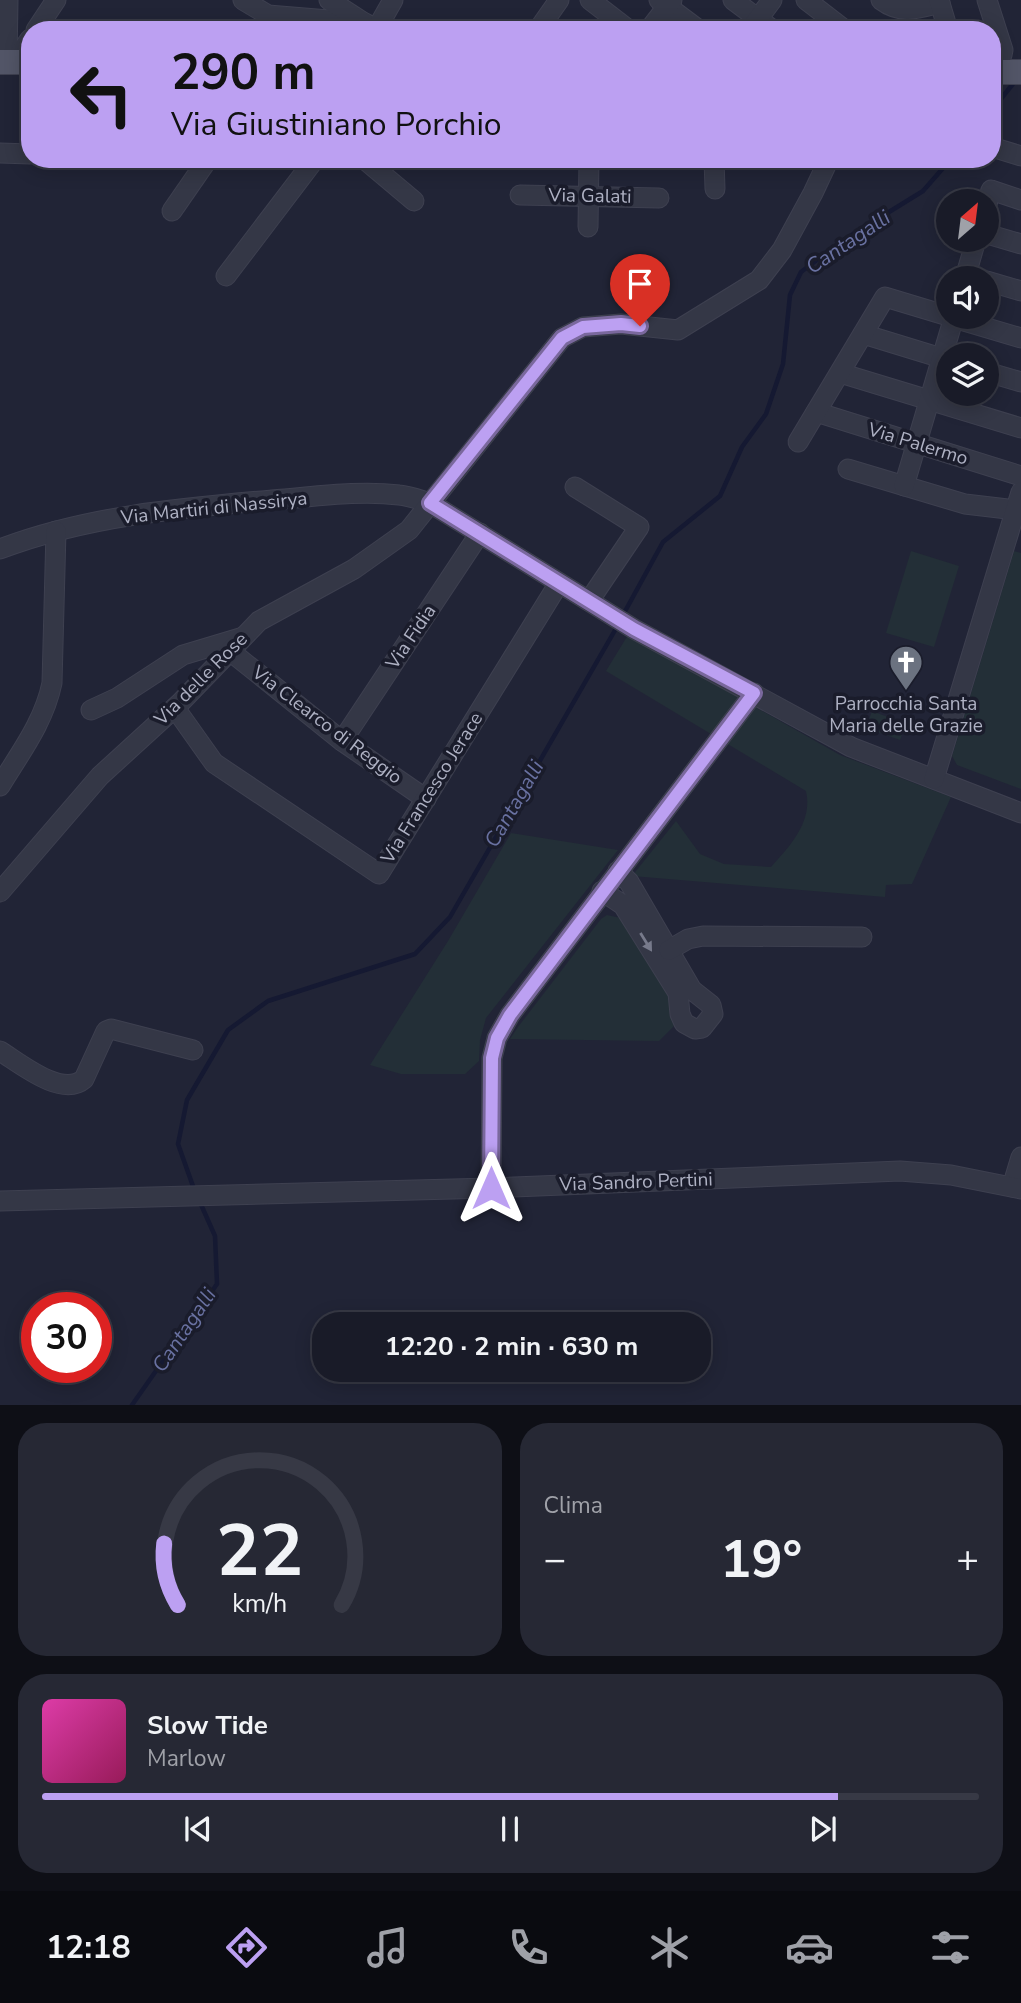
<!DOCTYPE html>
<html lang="it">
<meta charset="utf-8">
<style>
body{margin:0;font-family:"Nunito Sans",sans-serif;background:#262834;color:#f1f3f6;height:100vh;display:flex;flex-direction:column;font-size:26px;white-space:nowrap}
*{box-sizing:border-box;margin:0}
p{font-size:23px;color:#9fa1a8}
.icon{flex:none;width:38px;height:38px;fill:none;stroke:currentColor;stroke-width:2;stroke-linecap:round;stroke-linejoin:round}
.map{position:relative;height:1405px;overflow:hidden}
.details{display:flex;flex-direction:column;gap:18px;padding:18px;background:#0e0f16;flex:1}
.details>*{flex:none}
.top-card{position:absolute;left:21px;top:21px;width:980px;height:147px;border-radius:28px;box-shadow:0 4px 18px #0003,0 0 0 2px #373945;background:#bca0f2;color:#111;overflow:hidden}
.needle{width:46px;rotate:28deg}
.fabs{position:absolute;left:936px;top:189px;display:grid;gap:14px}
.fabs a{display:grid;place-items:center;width:63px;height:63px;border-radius:50%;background:#191b28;box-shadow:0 4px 18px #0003,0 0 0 2px #373945;font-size:35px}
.speed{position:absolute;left:21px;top:1292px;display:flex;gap:14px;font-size:35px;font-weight:700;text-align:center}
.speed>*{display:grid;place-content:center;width:91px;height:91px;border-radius:50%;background:#191b28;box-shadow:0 4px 18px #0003,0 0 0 2px #373945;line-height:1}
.speed .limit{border:10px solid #d22;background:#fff;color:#111}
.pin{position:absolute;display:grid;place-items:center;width:60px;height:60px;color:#fff;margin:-72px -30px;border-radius:50% 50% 50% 0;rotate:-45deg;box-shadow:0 0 7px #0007}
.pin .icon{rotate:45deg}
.me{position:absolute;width:77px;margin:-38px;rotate:0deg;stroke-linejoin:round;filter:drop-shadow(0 0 5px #0008)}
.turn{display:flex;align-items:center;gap:24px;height:147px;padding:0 35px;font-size:32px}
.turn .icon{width:91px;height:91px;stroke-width:2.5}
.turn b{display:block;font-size:49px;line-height:60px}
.big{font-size:52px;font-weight:700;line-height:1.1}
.details .widget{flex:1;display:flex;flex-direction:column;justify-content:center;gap:10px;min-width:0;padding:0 24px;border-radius:28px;background:#262834}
.details .dial{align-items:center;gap:0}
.dial svg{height:182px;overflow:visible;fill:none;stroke:#373945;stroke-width:7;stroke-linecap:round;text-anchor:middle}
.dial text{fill:#f1f3f6;stroke:none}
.song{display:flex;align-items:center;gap:21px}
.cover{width:84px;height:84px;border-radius:10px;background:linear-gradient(135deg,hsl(320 70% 55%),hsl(330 70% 35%))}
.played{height:7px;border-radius:4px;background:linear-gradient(90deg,#bca0f2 85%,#373945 85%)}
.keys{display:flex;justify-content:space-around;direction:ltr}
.heat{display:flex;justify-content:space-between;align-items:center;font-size:38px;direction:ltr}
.details .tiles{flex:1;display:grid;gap:18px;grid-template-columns:1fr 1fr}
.widget:last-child{grid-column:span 2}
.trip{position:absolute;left:312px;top:1312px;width:399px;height:70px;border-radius:28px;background:#191b28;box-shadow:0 4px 18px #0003,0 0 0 2px #373945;font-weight:700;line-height:70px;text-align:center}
.tab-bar{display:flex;height:112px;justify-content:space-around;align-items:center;background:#0a0b10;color:#9fa1a8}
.tab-bar .icon{width:49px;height:49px}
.tab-bar .active{color:#bca0f2}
.tab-bar b{font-size:32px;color:#f1f3f6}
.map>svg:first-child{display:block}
</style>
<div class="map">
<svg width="1021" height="1405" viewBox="0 0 1021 1405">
<rect width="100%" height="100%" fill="#212436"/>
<g fill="#232f37">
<polygon points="911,551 959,566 934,647 886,633"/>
<polygon points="1014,551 1021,553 1021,789 957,765 952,756"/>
<path d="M 628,635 L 840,755 L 951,797 L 912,884 L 886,885 L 885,897 L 632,876 L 676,821 L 700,854 L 724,864 L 771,867 C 790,846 813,822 806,791 L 606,671 Z"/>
<polygon points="872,711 906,724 900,740 866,728"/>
<polygon points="511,833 618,850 486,1018 480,1040 479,1061 465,1074 401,1074 370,1065 448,941"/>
<polygon points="607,915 621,918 671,997 674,1026 659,1041 510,1039 518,1027 601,919"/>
</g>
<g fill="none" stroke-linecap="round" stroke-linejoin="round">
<g stroke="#151932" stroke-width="4.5">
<polyline points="992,110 1016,80"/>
<polyline points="623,615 663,542 720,496 742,447 766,414 783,364 790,295 801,272 842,241 923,191 951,159"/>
<polyline points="194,1189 178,1144 187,1100 228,1030 268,1001 415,954 450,917 618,625"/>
<polyline points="132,1405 217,1284 215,1236 199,1200"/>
</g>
<defs>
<g id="minor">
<polyline points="243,0 268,15 365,23 376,29"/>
<polyline points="329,0 363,22"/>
<polyline points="590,0 629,30"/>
<polyline points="659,0 699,30"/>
<polyline points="733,0 773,30"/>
<polyline points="806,0 845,30"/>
<path d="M 881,0 C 901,15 917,9 940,3"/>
<polyline points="939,0 948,30"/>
<polyline points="987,0 1003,50 1002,55 992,60"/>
<polyline points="752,27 772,0"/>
<polyline points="36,30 56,0"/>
<polyline points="376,30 393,0"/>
<polyline points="538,30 559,0"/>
<polyline points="649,30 672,0"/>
<polyline points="7,62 8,0"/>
<polyline points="14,62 30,39"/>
<polyline points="995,148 1021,156"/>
<polyline points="0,153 30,154"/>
<polyline points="364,159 414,201"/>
<polyline points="714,159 715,189"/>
<polyline points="520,195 659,198"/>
<polyline points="987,204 991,190 1021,200"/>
<polyline points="172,211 208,159"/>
<polyline points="588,227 589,159"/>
<polyline points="987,234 1021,244"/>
<polyline points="226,276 315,159"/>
<polyline points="965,278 976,240"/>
<polyline points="987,281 1021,291"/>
<polyline points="950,317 1021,338"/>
<polyline points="863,334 948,360"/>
<polyline points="987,372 1021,382"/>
<polyline points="840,373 1021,428"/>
<polyline points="816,412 1021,476"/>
<polyline points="798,442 885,297 948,316"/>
<polyline points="848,469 965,504 1016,510"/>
<polyline points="904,486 954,317"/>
<polyline points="575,487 639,527 589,601"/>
<path d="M 0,549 C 86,516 180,508 272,500 C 314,497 357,490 399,495 C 410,496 420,500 430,503 L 634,629 L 851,747 L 1021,813"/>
<polyline points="230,651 342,741 426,799"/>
<polyline points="175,708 214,763 379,874 559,583"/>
<polyline points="91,710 117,698 183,655 243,637"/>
<polyline points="342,741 480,533"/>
<polyline points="934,779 1021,492"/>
<path d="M 0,786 C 20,753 44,722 52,683 L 56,531"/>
<polyline points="602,891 623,905 678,993 680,1014 684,1023 695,1029 702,1028 713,1014 711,1005 692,990 629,882 618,871"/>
<polyline points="0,892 100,776 180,703 259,621 354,569 409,530 562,338 583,327 621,324 678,330 759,280 782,250 813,193 829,159"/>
<polyline points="669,950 688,939 703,936 862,937"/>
<path d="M 0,1051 C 21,1064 62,1098 84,1079 L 106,1031 L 111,1029 L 193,1050"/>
<polyline points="1012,1187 1021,1157"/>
<polyline points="491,1188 492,1058 497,1038 510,1015 754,693"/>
<polyline points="0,1201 491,1188 900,1171 951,1175 1021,1189"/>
</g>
<g id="major">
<polyline points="0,62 30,62"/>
<polyline points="992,72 1021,72"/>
</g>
</defs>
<use href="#minor" stroke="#3e4050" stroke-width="21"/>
<use href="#major" stroke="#3e4050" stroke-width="26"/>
<use href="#minor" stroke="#343746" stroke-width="19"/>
<use href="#major" stroke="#525567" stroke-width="24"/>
</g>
<defs><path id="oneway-solid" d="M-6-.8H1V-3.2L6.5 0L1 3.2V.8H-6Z" transform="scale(1.75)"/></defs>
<use fill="#777a8b" href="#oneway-solid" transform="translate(646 942) rotate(58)"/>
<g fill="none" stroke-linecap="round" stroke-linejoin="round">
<defs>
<polyline id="route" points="491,1188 492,1058 497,1038 510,1015 754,693 634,629 430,503 562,338 583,327 621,324 640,326"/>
</defs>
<use href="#route" stroke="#7a689d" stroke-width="18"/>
<use href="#route" stroke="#bca0f2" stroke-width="12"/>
</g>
<defs>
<symbol id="church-pin" viewBox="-11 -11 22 30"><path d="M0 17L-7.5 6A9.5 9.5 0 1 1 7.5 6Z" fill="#6b7280" stroke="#1a1c2b"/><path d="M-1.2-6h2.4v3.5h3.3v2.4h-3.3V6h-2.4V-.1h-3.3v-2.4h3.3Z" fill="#fff"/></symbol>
</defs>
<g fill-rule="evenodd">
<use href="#church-pin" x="887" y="643" width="38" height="52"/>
</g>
<g text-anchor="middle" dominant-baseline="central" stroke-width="7" stroke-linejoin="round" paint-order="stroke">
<g font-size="19" fill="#aeb1c3" stroke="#1a1c2b">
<text transform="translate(590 196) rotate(1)">Via Galati</text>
<text transform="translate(918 444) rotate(17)">Via Palermo</text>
<text transform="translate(214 508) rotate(-6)">Via Martiri di Nassirya</text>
<text transform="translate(411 637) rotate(-56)">Via Fidia</text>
<text transform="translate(201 679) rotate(-45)">Via delle Rose</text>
<text transform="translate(327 725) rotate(37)">Via Clearco di Reggio</text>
<text transform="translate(432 788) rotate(-58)">Via Francesco Jerace</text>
<text transform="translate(636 1182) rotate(-2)">Via Sandro Pertini</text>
</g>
<g font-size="19" fill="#aeb1c3" stroke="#1a1c2b">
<text x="906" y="704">Parrocchia Santa<tspan x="906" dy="22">Maria delle Grazie</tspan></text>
</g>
<g font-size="21" font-style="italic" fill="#6971a1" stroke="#1a1c2b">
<text transform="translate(848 242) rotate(-34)">Cantagalli</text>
<text transform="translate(514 804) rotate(-60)">Cantagalli</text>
<text transform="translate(184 1330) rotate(-56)">Cantagalli</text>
</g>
</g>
</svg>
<div class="fabs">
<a><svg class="needle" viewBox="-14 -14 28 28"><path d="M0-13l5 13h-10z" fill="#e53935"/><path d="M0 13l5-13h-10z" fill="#9fa1a8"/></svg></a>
<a><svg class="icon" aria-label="sound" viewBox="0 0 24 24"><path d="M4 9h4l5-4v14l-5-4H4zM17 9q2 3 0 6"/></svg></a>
<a><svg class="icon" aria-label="layers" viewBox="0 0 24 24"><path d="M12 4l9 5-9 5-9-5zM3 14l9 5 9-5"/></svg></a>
</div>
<div class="speed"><div class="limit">30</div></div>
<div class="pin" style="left:640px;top:326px;background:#d93025"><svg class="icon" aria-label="arrive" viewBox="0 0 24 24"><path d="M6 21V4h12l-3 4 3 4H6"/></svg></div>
<svg class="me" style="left:491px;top:1188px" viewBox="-20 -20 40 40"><path d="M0-17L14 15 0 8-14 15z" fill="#bca0f2" stroke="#fff" stroke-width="4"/></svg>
<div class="trip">12:20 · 2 min · 630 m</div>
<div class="top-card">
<div class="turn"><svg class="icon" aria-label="left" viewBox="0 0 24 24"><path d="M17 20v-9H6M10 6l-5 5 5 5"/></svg><div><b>290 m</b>Via Giustiniano Porchio</div></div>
</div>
</div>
<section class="details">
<div class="tiles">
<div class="widget dial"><svg viewBox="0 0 100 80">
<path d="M14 69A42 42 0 1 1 86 69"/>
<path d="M14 69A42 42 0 0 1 8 42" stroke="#bca0f2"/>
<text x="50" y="56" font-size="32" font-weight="700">22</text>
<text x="50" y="72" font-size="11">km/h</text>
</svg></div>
<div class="widget"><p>Clima</p>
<div class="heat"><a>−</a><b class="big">19°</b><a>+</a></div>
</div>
<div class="widget">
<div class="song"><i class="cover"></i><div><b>Slow Tide</b><p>Marlow</p></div></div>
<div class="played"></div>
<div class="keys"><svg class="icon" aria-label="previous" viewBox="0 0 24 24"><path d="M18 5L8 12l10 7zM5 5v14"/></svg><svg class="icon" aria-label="pause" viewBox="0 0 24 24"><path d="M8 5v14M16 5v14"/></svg><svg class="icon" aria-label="next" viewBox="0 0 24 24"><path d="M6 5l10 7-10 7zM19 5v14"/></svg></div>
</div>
</div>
</section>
<nav class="tab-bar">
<b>12:18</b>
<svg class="icon active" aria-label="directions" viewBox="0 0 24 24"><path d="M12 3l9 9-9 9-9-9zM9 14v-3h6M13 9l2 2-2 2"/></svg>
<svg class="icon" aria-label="music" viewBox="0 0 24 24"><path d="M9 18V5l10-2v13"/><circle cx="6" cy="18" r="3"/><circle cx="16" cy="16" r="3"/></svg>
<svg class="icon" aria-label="phone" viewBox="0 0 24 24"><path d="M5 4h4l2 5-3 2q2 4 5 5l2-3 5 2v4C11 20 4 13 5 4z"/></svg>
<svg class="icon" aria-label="climate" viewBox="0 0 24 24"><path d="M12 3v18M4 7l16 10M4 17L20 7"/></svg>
<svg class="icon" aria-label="car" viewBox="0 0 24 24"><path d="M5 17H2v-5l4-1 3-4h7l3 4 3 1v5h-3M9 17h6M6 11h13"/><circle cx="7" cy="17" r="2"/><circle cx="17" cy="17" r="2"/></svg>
<svg class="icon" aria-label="filters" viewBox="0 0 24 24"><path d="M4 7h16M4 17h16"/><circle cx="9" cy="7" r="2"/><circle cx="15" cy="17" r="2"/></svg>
</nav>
